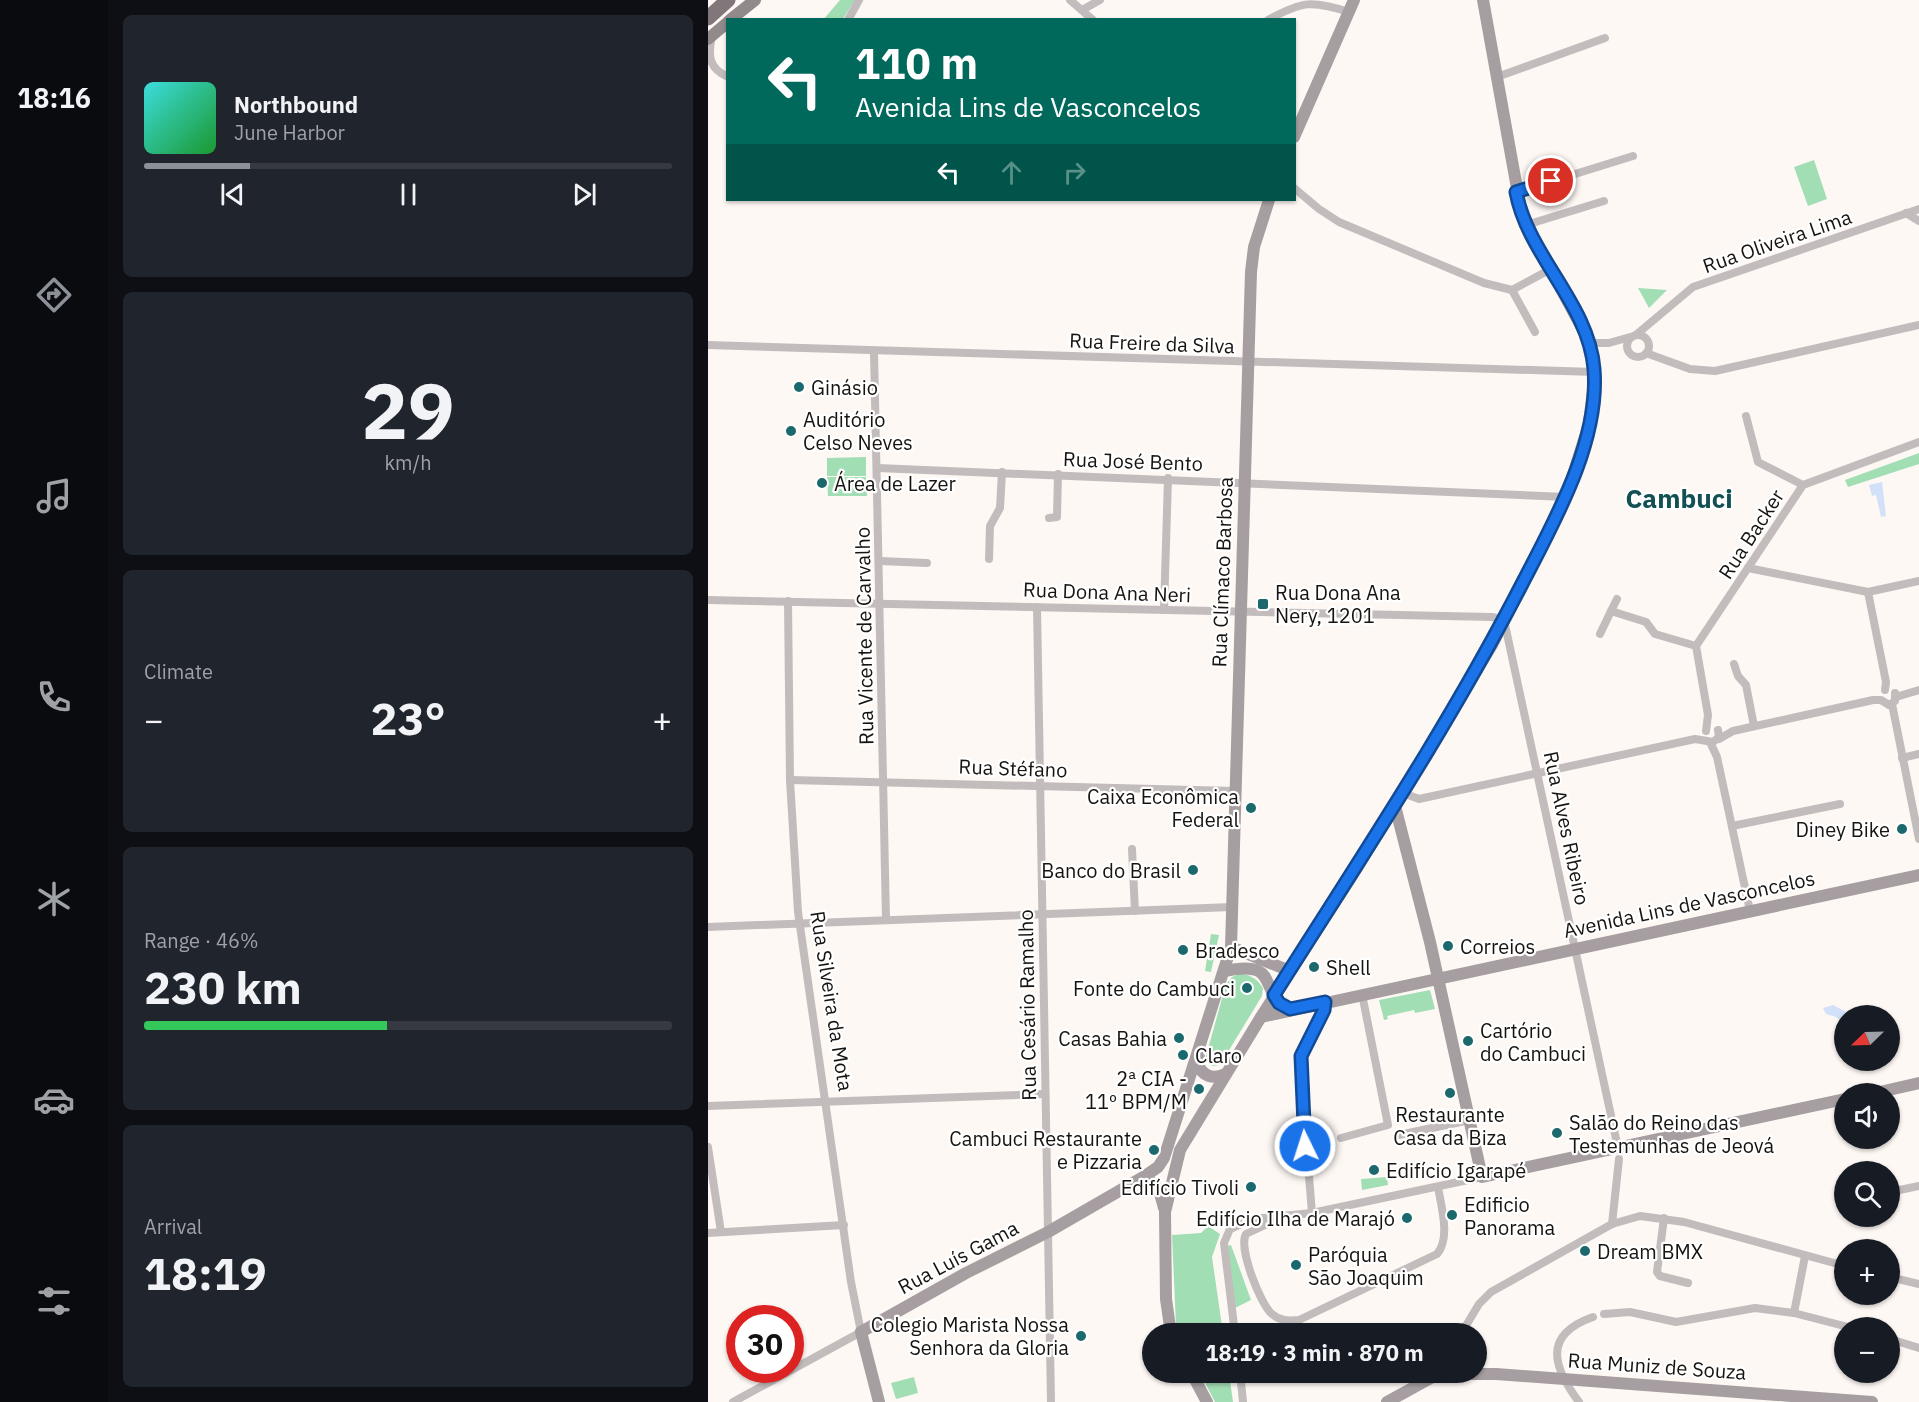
<!DOCTYPE html>
<meta charset="utf-8">
<style>
body{margin:0;font-family:"IBM Plex Sans",sans-serif;background:#20242c;color:#f1f3f6;height:100vh;display:flex;flex-direction:column;font-size:22px;white-space:nowrap}
*{box-sizing:border-box;margin:0}
p{font-size:20px;color:#9ea1a6}
.icon{flex:none;width:33px;height:33px;fill:none;stroke:currentColor;stroke-width:2;stroke-linecap:round;stroke-linejoin:round}
.map{position:relative;flex:1;overflow:hidden}
.details{display:flex;flex-direction:column;gap:15px;padding:15px;background:#0d0f14;width:600px}
.details>*{flex:none}
.top-card{position:absolute;left:18px;top:18px;width:570px;height:183px;border-radius:0px;box-shadow:0 2px 4px #0004;background:#00695c;color:#fff;overflow:hidden}
.needle{width:39px;rotate:247deg}
.tools{position:absolute;left:1126px;top:1005px;display:grid;gap:12px}
.tools a{display:grid;place-items:center;width:66px;height:66px;border-radius:50%;background:#171b24;box-shadow:0 2px 4px #0004;font-size:30px}
.speed{position:absolute;left:18px;top:1305px;display:flex;gap:12px;font-size:30px;font-weight:700;text-align:center}
.speed>*{display:grid;place-content:center;width:78px;height:78px;border-radius:50%;background:#171b24;box-shadow:0 2px 4px #0004;line-height:1}
.speed .limit{border:9px solid #d22;background:#fff;color:#111}
.pin{position:absolute;display:grid;place-items:center;width:51px;height:51px;color:#fff;margin:-26px;border:3px solid #fff;border-radius:50%;box-shadow:0 2px 6px #0007}
.me{position:absolute;width:66px;margin:-33px;rotate:356deg;stroke-linejoin:round;filter:drop-shadow(0 0 4px #0008)}
.turn{display:flex;align-items:center;gap:21px;height:126px;padding:0 30px;font-size:27px}
.turn .icon{width:78px;height:78px;stroke-width:2.5}
.turn b{display:block;font-size:42px;line-height:51px}
.lanes{display:flex;align-items:center;height:57px;padding:0 30px;background:#0003;justify-content:center;gap:30px;direction:ltr}
.lanes .off{opacity:.35}
.big{font-size:45px;font-weight:700;line-height:1.1}
.details .widget{flex:1;display:flex;flex-direction:column;justify-content:center;gap:9px;min-width:0;padding:0 21px;border-radius:9px;background:#20242c}
.details .dial{align-items:center;gap:0}
.dial b{font-size:78px;line-height:1}
.song{display:flex;align-items:center;gap:18px}
.cover{width:72px;height:72px;border-radius:9px;background:linear-gradient(135deg,hsl(180 70% 55%),hsl(130 70% 35%))}
.played{height:6px;border-radius:3px;background:linear-gradient(90deg,#8c9099 20%,#363941 20%)}
.keys{display:flex;justify-content:space-around;direction:ltr}
.heat{display:flex;justify-content:space-between;align-items:center;font-size:33px;direction:ltr}
.charge{height:9px;border-radius:4px;background:linear-gradient(90deg,#34c759 46%,#363941 0)}
.trip{position:absolute;left:434px;top:1323px;width:345px;height:60px;border-radius:30px;background:#171b24;box-shadow:0 2px 4px #0004;font-weight:700;line-height:60px;text-align:center}
main{display:flex;flex:1;min-height:0}
.dock{display:flex;flex-direction:column;width:108px;justify-content:space-around;align-items:center;background:#090b0e;color:#9ea1a6}
.dock .icon{width:42px;height:42px}
.dock .on{color:#8c9099}
.dock b{font-size:27px;color:#f1f3f6}
.map>svg:first-child{display:block}
</style>
<main>
<nav class="dock">
<b>18:16</b>
<svg class="icon on" aria-label="directions" viewBox="0 0 24 24"><path d="M12 3l9 9-9 9-9-9zM9 14v-3h6M13 9l2 2-2 2"/></svg>
<svg class="icon" aria-label="music" viewBox="0 0 24 24"><path d="M9 18V5l10-2v13"/><circle cx="6" cy="18" r="3"/><circle cx="16" cy="16" r="3"/></svg>
<svg class="icon" aria-label="phone" viewBox="0 0 24 24"><path d="M5 4h4l2 5-3 2q2 4 5 5l2-3 5 2v4C11 20 4 13 5 4z"/></svg>
<svg class="icon" aria-label="climate" viewBox="0 0 24 24"><path d="M12 3v18M4 7l16 10M4 17L20 7"/></svg>
<svg class="icon" aria-label="car" viewBox="0 0 24 24"><path d="M5 17H2v-5l4-1 3-4h7l3 4 3 1v5h-3M9 17h6M6 11h13"/><circle cx="7" cy="17" r="2"/><circle cx="17" cy="17" r="2"/></svg>
<svg class="icon" aria-label="filters" viewBox="0 0 24 24"><path d="M4 7h16M4 17h16"/><circle cx="9" cy="7" r="2"/><circle cx="15" cy="17" r="2"/></svg>
</nav>
<section class="details">
<div class="widget">
<div class="song"><i class="cover"></i><div><b>Northbound</b><p>June Harbor</p></div></div>
<div class="played"></div>
<div class="keys"><svg class="icon" aria-label="previous" viewBox="0 0 24 24"><path d="M18 5L8 12l10 7zM5 5v14"/></svg><svg class="icon" aria-label="pause" viewBox="0 0 24 24"><path d="M8 5v14M16 5v14"/></svg><svg class="icon" aria-label="next" viewBox="0 0 24 24"><path d="M6 5l10 7-10 7zM19 5v14"/></svg></div>
</div>
<div class="widget dial"><b>29</b><p>km/h</p></div>
<div class="widget"><p>Climate</p>
<div class="heat"><a>−</a><b class="big">23°</b><a>+</a></div>
</div>
<div class="widget"><p>Range · 46%</p><b class="big">230 km</b><div class="charge"></div></div>
<div class="widget"><p>Arrival</p><b class="big">18:19</b></div>
</section>
<div class="map">
<svg width="1211" height="1402" viewBox="0 0 1211 1402">
<rect width="100%" height="100%" fill="#fef8f4"/>
<g fill="#a2deb4">
<polygon points="132,0 147,0 135,19 115,20"/>
<polygon points="1106,160 1119,199 1100,206 1086,167"/>
<polygon points="930,288 959,290 941,308"/>
<polygon points="1211,453 1211,464 1140,487 1137,480"/>
<polygon points="158,457 158,476 119,476 119,458"/>
<polygon points="119,477 158,477 159,496 120,496"/>
<polygon points="503,934 511,935 503,972 497,971"/>
<path d="M 533,973 C 544,976 549,979 555,988 L 554,996 L 512,1065 L 504,1066 L 499,1062 L 498,1056 L 518,984 L 524,977 Z"/>
<polygon points="722,990 727,1009 707,1013 706,1010 679,1016 680,1019 676,1020 671,1000"/>
<polygon points="679,1177 680,1185 654,1190 653,1179"/>
<polygon points="500,1226 512,1234 504,1257 515,1333 472,1333 468,1325 464,1235 493,1233"/>
<polygon points="523,1245 543,1300 525,1309 520,1246"/>
<polygon points="492,1373 521,1373 525,1402 507,1402"/>
<polygon points="206,1377 210,1393 188,1399 183,1383"/>
</g>
<g fill="#d2e0f9">
<polygon points="1174,482 1178,516 1173,517 1168,495 1164,496 1161,485"/>
<polygon points="1125,1005 1144,1015 1137,1016 1137,1024 1128,1017 1118,1014 1115,1008"/>
</g>
<g fill="none" stroke-linecap="round" stroke-linejoin="round">
<g stroke="#c2bcbd" stroke-width="8">
<polyline points="362,0 385,20"/>
<polyline points="374,10 392,0"/>
<polyline points="140,20 151,0"/>
<path d="M 560,20 C 594,1 604,0 641,12"/>
<path d="M 4,35 C 0,56 0,68 20,77"/>
<polyline points="789,77 897,38"/>
<polyline points="586,188 611,209 631,222 776,283 804,290 843,269"/>
<polyline points="809,192 925,156"/>
<polyline points="1198,213 1211,221"/>
<polyline points="818,225 896,201"/>
<polyline points="804,290 827,332"/>
<polyline points="929,334 985,287 1211,209"/>
<circle cx="930" cy="346" r="11"/>
<polyline points="882,343 901,343 922,337"/>
<polyline points="0,345 887,372"/>
<polyline points="166,352 178,919"/>
<polyline points="938,353 982,369 1007,371 1211,325"/>
<polyline points="1038,416 1050,462 1095,485"/>
<polyline points="170,468 858,497"/>
<polyline points="341,518 349,517 350,474"/>
<polyline points="281,559 282,526 292,508 294,472"/>
<polyline points="172,561 219,563"/>
<polyline points="1040,568 1160,592 1211,581"/>
<polyline points="1160,592 1178,682 1177,690"/>
<polyline points="0,600 784,617 796,620 910,1148"/>
<polyline points="329,607 343,1402"/>
<polyline points="456,610 460,478"/>
<polyline points="903,611 909,599"/>
<polyline points="892,634 903,611 938,622 947,634 988,646"/>
<polyline points="1026,664 1030,676 1038,685 1046,726"/>
<polyline points="1188,697 1211,690"/>
<polyline points="1184,704 1211,839"/>
<polyline points="998,731 1000,715 988,646 1095,485 1211,442"/>
<polyline points="1011,739 1025,731 1165,700 1173,700 1181,705 1187,701 1187,693"/>
<polyline points="1002,742 1009,757 1042,911"/>
<polyline points="1194,758 1211,754"/>
<polyline points="82,780 527,791"/>
<polyline points="695,793 711,799 987,739 1005,742 1011,737 1010,730"/>
<polyline points="1024,826 1132,804"/>
<polyline points="424,849 427,911"/>
<polyline points="0,927 524,907"/>
<polyline points="0,1106 337,1094"/>
<polyline points="691,1135 762,1120"/>
<polyline points="633,1138 680,1125 654,994"/>
<polyline points="0,1147 13,1232"/>
<polyline points="1182,1192 1211,1186"/>
<polyline points="1135,1199 1137,1199"/>
<polyline points="604,1213 592,1065 593,1056 616,1010 617,1002"/>
<path d="M 576,1216 L 538,1234 C 530,1247 552,1304 564,1314 C 572,1321 580,1321 591,1320 L 729,1254 C 743,1238 733,1206 730,1187"/>
<polyline points="956,1218 949,1272 952,1276 980,1283"/>
<polyline points="904,1224 911,1159"/>
<polyline points="0,1233 136,1225"/>
<polyline points="1182,1277 1211,1284"/>
<polyline points="1086,1313 1097,1256"/>
<polyline points="896,1314 922,1312 968,1322 1047,1308 1086,1313 1144,1328"/>
<polyline points="527,1334 516,1243 522,1229 544,1219 604,1213 774,1177"/>
<polyline points="753,1334 771,1304 783,1292 904,1224 932,1216 976,1222 1137,1266"/>
<polyline points="1182,1339 1211,1348"/>
<polyline points="532,1372 535,1402"/>
<polyline points="25,1402 153,1332 143,1282 90,912 82,780 80,601"/>
<path d="M 871,1402 C 845,1367 834,1335 885,1317"/>
</g>
<g stroke="#a69ea0" stroke-width="12">
<polyline points="586,137 646,0"/>
<polyline points="687,806 722,942 774,1177 1137,1099"/>
<polyline points="523,947 582,971"/>
<path d="M 516,971 C 575,959 547,991 582,1009"/>
<polyline points="553,1017 1211,875"/>
<path d="M 491,1057 L 490,1064 C 494,1076 505,1080 517,1074"/>
<polyline points="1163,1094 1211,1083"/>
<polyline points="437,1176 451,1190 456,1208"/>
<polyline points="463,1334 458,1299 457,1212 472,1150 553,1017 649,868 784,645 858,497 881,424 887,372 882,343 814,216 775,0"/>
<polyline points="483,1372 499,1402"/>
<polyline points="171,1402 153,1332 258,1273 340,1232 437,1176 450,1167 456,1158 523,947 543,272 546,247 561,200"/>
<polyline points="679,1402 730,1374 788,1374 1164,1402"/>
</g>
<g stroke="#92898b" stroke-width="12">
<polyline points="22,20 47,0"/>
<polyline points="0,39 20,22"/>
</g>
<polyline stroke="#817679" stroke-width="15" points="0,18 20,0"/>
</g>
<g fill="none" stroke-linecap="round" stroke-linejoin="round">
<defs>
<path id="route" d="M 597,1146 L 593,1056 L 616,1010 L 617,1002 L 582,1009 L 571,1003 L 566,995 C 652,859 741,726 815,582 C 847,520 892,441 886,369 C 881,304 820,256 808,192 L 843,181"/>
</defs>
<use href="#route" stroke="#114b97" stroke-width="15"/>
<use href="#route" stroke="#1a73e8" stroke-width="10"/>
</g>
<g fill="#1c696d" stroke="#fff" stroke-width="2">
<circle cx="91" cy="387" r="6"/>
<circle cx="83" cy="431" r="6"/>
<circle cx="114" cy="483" r="6"/>
<rect x="549" y="598" width="12" height="12" rx="3"/>
<circle cx="543" cy="808" r="6"/>
<circle cx="1194" cy="829" r="6"/>
<circle cx="485" cy="870" r="6"/>
<circle cx="740" cy="946" r="6"/>
<circle cx="475" cy="950" r="6"/>
<circle cx="606" cy="967" r="6"/>
<circle cx="539" cy="988" r="6"/>
<circle cx="471" cy="1038" r="6"/>
<circle cx="760" cy="1041" r="6"/>
<circle cx="475" cy="1055" r="6"/>
<circle cx="491" cy="1089" r="6"/>
<circle cx="742" cy="1093" r="6"/>
<circle cx="849" cy="1133" r="6"/>
<circle cx="446" cy="1150" r="6"/>
<circle cx="666" cy="1170" r="6"/>
<circle cx="543" cy="1187" r="6"/>
<circle cx="744" cy="1215" r="6"/>
<circle cx="699" cy="1218" r="6"/>
<circle cx="877" cy="1251" r="6"/>
<circle cx="588" cy="1265" r="6"/>
<circle cx="373" cy="1336" r="6"/>
</g>
<g text-anchor="middle" dominant-baseline="central" stroke-width="4.5" stroke-linejoin="round" paint-order="stroke">
<g font-size="20" fill="#161310" stroke="#fff">
<text transform="translate(1069 241) rotate(-19)">Rua Oliveira Lima</text>
<text transform="translate(444 343) rotate(2)">Rua Freire da Silva</text>
<text transform="translate(425 461) rotate(2)">Rua José Bento</text>
<text transform="translate(1043 534) rotate(-57)">Rua Backer</text>
<text transform="translate(514 572) rotate(-88)">Rua Clímaco Barbosa</text>
<text transform="translate(399 592) rotate(2)">Rua Dona Ana Neri</text>
<text transform="translate(156 636) rotate(-91)">Rua Vicente de Carvalho</text>
<text transform="translate(305 768) rotate(2)">Rua Stéfano</text>
<text transform="translate(859 828) rotate(78)">Rua Alves Ribeiro</text>
<text transform="translate(981 904) rotate(-12)">Avenida Lins de Vasconcelos</text>
<text transform="translate(124 1001) rotate(81)">Rua Silveira da Mota</text>
<text transform="translate(319 1005) rotate(-91)">Rua Cesário Ramalho</text>
<text transform="translate(250 1257) rotate(-28)">Rua Luís Gama</text>
<text transform="translate(949 1366) rotate(4)">Rua Muniz de Souza</text>
</g>
<g font-size="20" fill="#161310" stroke="#fff" text-anchor="start">
<text x="103" y="387">Ginásio</text>
<text x="95" y="419">Auditório<tspan x="95" dy="23">Celso Neves</tspan></text>
<text x="126" y="483">Área de Lazer</text>
<text x="567" y="592">Rua Dona Ana<tspan x="567" dy="23">Nery, 1201</tspan></text>
<text x="531" y="796" text-anchor="end">Caixa Econômica<tspan x="531" dy="23">Federal</tspan></text>
<text x="1182" y="829" text-anchor="end">Diney Bike</text>
<text x="473" y="870" text-anchor="end">Banco do Brasil</text>
<text x="752" y="946">Correios</text>
<text x="487" y="950">Bradesco</text>
<text x="618" y="967">Shell</text>
<text x="527" y="988" text-anchor="end">Fonte do Cambuci</text>
<text x="772" y="1030">Cartório<tspan x="772" dy="23">do Cambuci</tspan></text>
<text x="459" y="1038" text-anchor="end">Casas Bahia</text>
<text x="487" y="1055">Claro</text>
<text x="479" y="1078" text-anchor="end">2ª CIA -<tspan x="479" dy="23">11º BPM/M</tspan></text>
<text x="742" y="1114" text-anchor="middle">Restaurante<tspan x="742" dy="23">Casa da Biza</tspan></text>
<text x="861" y="1122">Salão do Reino das<tspan x="861" dy="23">Testemunhas de Jeová</tspan></text>
<text x="434" y="1138" text-anchor="end">Cambuci Restaurante<tspan x="434" dy="23">e Pizzaria</tspan></text>
<text x="678" y="1170">Edifício Igarapé</text>
<text x="531" y="1187" text-anchor="end">Edifício Tivoli</text>
<text x="756" y="1204">Edificio<tspan x="756" dy="23">Panorama</tspan></text>
<text x="687" y="1218" text-anchor="end">Edifício Ilha de Marajó</text>
<text x="889" y="1251">Dream BMX</text>
<text x="600" y="1254">Paróquia<tspan x="600" dy="23">São Joaquim</tspan></text>
<text x="361" y="1324" text-anchor="end">Colegio Marista Nossa<tspan x="361" dy="23">Senhora da Gloria</tspan></text>
</g>
<g font-size="26" font-weight="bold" fill="#125053" stroke="#fff">
<text x="971" y="498">Cambuci</text>
</g>
</g>
</svg>
<div class="tools">
<a><svg class="needle" viewBox="-14 -14 28 28"><path d="M0-13l5 13h-10z" fill="#e53935"/><path d="M0 13l5-13h-10z" fill="#9ea1a6"/></svg></a>
<a><svg class="icon" aria-label="sound" viewBox="0 0 24 24"><path d="M4 9h4l5-4v14l-5-4H4zM17 9q2 3 0 6"/></svg></a>
<a><svg class="icon" aria-label="search" viewBox="0 0 24 24"><circle cx="10" cy="10" r="6"/><path d="M15 15l6 6"/></svg></a>
<a>+</a>
<a>−</a>
</div>
<div class="speed"><div class="limit">30</div></div>
<div class="pin" style="left:843px;top:181px;background:#d93025"><svg class="icon" aria-label="arrive" viewBox="0 0 24 24"><path d="M6 21V4h12l-3 4 3 4H6"/></svg></div>
<svg class="me" style="left:597px;top:1146px" viewBox="-20 -20 40 40"><circle r="17" fill="#1a73e8" stroke="#fff" stroke-width="3"/><path d="M0-11L8 9 0 5-8 9z" fill="#fff"/></svg>
<div class="trip">18:19 · 3 min · 870 m</div>
<div class="top-card">
<div class="turn"><svg class="icon" aria-label="left" viewBox="0 0 24 24"><path d="M17 20v-9H6M10 6l-5 5 5 5"/></svg><div><b>110 m</b>Avenida Lins de Vasconcelos</div></div>
<div class="lanes"><svg class="icon" aria-label="left" viewBox="0 0 24 24"><path d="M17 20v-9H6M10 6l-5 5 5 5"/></svg><svg class="icon off" aria-label="ahead" viewBox="0 0 24 24"><path d="M12 20V5M6 11l6-6 6 6"/></svg><svg class="icon off" aria-label="right" viewBox="0 0 24 24"><path d="M7 20v-9h11M14 6l5 5-5 5"/></svg></div>
</div>
</div>
</main>
